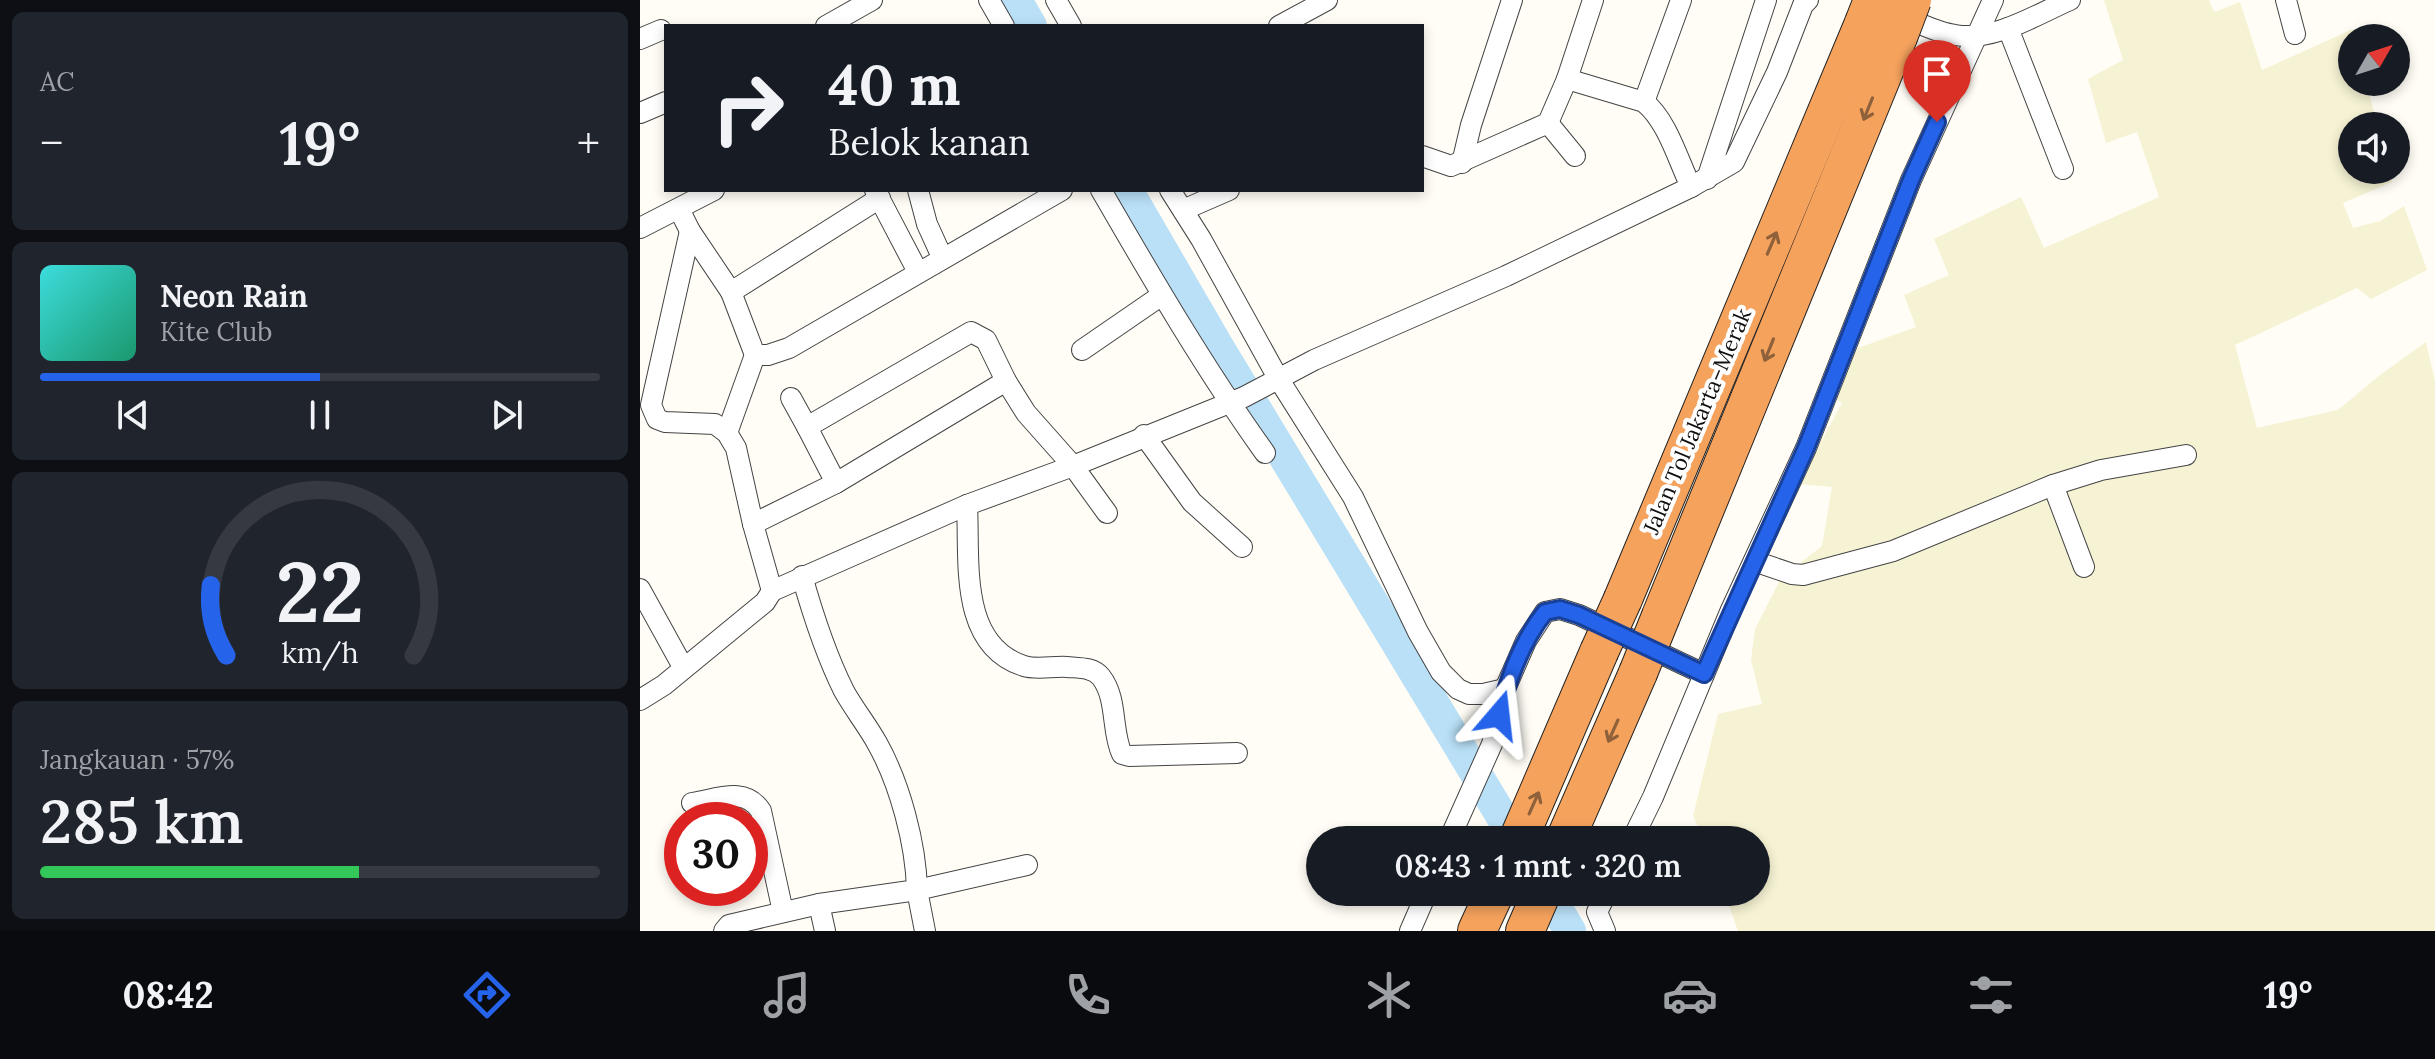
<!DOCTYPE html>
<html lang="id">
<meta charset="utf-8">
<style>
body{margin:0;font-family:Lora,serif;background:#20242c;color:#f1f3f6;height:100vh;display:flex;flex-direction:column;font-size:30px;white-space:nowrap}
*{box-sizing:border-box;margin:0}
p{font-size:26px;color:#9ea1a6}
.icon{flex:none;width:44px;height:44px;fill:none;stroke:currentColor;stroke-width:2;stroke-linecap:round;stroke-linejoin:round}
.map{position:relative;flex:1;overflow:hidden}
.drawer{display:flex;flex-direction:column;gap:12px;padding:12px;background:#0d0f14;width:640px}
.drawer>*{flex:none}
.hud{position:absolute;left:24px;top:24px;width:760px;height:168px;border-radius:0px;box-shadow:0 4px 12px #0003;background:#171b24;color:#f1f3f6;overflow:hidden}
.needle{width:52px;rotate:51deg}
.tools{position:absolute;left:1698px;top:24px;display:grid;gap:16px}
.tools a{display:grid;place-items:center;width:72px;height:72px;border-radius:50%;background:#171b24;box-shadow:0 4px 12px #0003;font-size:40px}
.speed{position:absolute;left:24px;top:802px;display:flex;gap:16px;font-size:40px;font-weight:700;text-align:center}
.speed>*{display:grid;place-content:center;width:104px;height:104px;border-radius:50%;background:#171b24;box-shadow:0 4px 12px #0003;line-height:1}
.speed .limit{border:12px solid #d22;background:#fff;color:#111}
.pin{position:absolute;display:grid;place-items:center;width:68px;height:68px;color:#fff;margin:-82px -34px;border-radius:50% 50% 50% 0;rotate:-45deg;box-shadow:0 0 8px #0007}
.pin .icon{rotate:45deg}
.me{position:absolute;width:88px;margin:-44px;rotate:17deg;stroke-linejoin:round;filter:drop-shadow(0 0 6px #0008)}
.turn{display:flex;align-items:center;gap:28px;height:168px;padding:0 32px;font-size:36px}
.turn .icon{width:104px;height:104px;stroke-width:2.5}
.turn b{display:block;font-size:56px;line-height:68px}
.big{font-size:60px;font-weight:600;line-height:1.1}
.drawer .tile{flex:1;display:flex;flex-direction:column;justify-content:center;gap:12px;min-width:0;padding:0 28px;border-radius:12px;background:#20242c}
.drawer .dial{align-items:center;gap:0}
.dial svg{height:208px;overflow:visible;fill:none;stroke:#363941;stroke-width:7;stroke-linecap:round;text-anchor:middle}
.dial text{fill:#f1f3f6;stroke:none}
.song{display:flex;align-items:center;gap:24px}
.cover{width:96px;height:96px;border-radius:12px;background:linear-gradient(135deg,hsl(180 70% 55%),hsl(160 70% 35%))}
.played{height:8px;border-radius:4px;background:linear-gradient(90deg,#2563eb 50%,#363941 50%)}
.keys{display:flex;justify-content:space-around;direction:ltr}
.heat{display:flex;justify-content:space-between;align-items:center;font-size:44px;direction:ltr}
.charge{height:12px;border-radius:6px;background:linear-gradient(90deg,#34c759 57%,#363941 0)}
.trip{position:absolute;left:666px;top:826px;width:464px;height:80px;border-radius:40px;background:#171b24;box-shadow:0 4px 12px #0003;font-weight:600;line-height:80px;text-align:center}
.menu{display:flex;height:128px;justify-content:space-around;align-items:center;background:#090b0e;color:#9ea1a6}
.menu .icon{width:56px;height:56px}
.menu .on{color:#2563eb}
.menu b{font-size:36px;color:#f1f3f6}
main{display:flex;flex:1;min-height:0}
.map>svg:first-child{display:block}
</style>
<main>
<section class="drawer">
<div class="tile"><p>AC</p>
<div class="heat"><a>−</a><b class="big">19°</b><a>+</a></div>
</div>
<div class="tile">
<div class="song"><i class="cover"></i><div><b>Neon Rain</b><p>Kite Club</p></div></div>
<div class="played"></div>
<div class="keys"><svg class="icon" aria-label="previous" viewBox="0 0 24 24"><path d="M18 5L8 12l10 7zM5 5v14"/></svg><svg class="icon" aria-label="pause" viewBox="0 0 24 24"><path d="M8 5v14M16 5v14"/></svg><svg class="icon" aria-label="next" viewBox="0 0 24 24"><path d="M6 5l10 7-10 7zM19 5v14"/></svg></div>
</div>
<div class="tile dial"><svg viewBox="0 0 100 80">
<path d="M14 69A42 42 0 1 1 86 69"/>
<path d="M14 69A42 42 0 0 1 8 42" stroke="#2563eb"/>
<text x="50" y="56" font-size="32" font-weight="700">22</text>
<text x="50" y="72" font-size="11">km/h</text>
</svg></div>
<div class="tile"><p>Jangkauan · 57%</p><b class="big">285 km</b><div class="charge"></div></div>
</section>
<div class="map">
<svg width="1795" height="931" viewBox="0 0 1795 931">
<rect width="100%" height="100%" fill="#fffdf5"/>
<polygon fill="#f6f3d4" points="1464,0 1569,0 1574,12 1600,2 1622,70 1713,29 1715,38 1712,38 1712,82 1726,82 1738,126 1712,126 1712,170 1749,170 1752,182 1703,203 1713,228 1740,221 1764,206 1787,270 1731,299 1717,288 1595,345 1617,428 1698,410 1740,375 1786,342 1795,381 1795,931 1098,931 1084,892 1116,892 1116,840 1064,840 1053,816 1078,714 1122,704 1111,660 1115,629 1141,578 1182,546 1192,487 1158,484 1202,403 1191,396 1218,348 1276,327 1264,295 1309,275 1294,239 1381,197 1404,248 1519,197 1497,132 1466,143 1448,79 1483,60"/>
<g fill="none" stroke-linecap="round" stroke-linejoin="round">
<g stroke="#b9e0f7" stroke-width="32">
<polyline points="376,0 391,26"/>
<polyline points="487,190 577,345 876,840"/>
<polyline points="907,892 930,931"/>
</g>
<defs>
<g id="street">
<polyline points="349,0 364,26"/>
<polyline points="416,0 431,26"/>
<polyline points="1646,0 1655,34"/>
<path d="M 1260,16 C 1278,22 1297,33 1315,35 C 1354,42 1395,15 1430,0"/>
<polyline points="186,26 232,0"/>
<polyline points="639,26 687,0"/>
<polyline points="1368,28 1423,169"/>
<polyline points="0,39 21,30"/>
<polyline points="1004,102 1041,0"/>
<polyline points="0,113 26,102"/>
<polyline points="908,123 935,156"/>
<polyline points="782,156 811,166 908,123 927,79"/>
<polyline points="822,163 831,125 872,0"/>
<polyline points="1067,179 1126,0"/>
<polyline points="1051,187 1094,162 1137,72 1163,5 1168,0"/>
<polyline points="235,190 278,272"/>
<polyline points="278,190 287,224 302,257"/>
<path d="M 461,190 C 513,280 565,369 625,453"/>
<polyline points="530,190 561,239 638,378 713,497 778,632 801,672 818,689 829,694 843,694 865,689 852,744 809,840"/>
<polyline points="39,209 50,231 91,292 240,198"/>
<polyline points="543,210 589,190"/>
<polyline points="0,228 74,190"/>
<path d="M 50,231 L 11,405 L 17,419 L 25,422 L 75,424 L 87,433 L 96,448 L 113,524 L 132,591 L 327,505 L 433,466 L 604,397 L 674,360 L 866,276 L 1051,187 C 1038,160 1027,120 1004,102 L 927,79 L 953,0"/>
<polyline points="91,292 115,355 128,355 149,348 422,190"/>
<polyline points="442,350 522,295"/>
<polyline points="151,398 167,427"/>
<polyline points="87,433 115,355"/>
<polyline points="504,435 552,502 602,547"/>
<polyline points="196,483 167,427 331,332 346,340 366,381 386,413 433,466 467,513"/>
<polyline points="1413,485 1444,567"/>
<path d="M 327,505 C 330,560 318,645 384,666 C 396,670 414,666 427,667 C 439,668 453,667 461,677 C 478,699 471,731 482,754 L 489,756 L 597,753"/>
<polyline points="113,524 196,483 366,381"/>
<polyline points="1114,561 1152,574 1163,575 1253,551 1413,485 1461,470 1546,455"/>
<polyline points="0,589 43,667"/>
<polyline points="865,689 886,641 905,612 920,609 939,615 1064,674"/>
<polyline points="0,700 24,685 125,602 132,591"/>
<path d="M 52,803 C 78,799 105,786 121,811 L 143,912"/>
<polyline points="992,840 1013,797 1090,612 1166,448 1271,180 1353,0"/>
<polyline points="179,904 185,931"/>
<path d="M 84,931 L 89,925 L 179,904 L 277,890 C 276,844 260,784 237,743 C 227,725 214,709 204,691 C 186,655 173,615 162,576"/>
<polyline points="285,931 277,890 387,865"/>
<polyline points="770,931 787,892"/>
<polyline points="965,931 957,912 967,892"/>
</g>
<g id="highway">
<polyline points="983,599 1224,23"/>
<polyline points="1021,616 1258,37"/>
<polyline points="878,840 959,652"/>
<polyline points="925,840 998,673"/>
<polyline points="837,931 855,892"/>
<polyline points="885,931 902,892"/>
</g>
</defs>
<use href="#street" stroke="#444" stroke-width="22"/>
<use href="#highway" stroke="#222" stroke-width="40"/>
<use href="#street" stroke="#fff" stroke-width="20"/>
<use href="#highway" stroke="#f5a25d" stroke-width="38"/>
<defs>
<g id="highway-bridge">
<polyline points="1224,23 1233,0"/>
<polyline points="1258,37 1272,0"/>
<polyline points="959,652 983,599"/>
<polyline points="998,673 1021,616"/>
</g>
</defs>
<use href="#highway-bridge" stroke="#222" stroke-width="40" stroke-linecap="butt"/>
<use href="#highway-bridge" stroke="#f5a25d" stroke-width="38"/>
</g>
<defs><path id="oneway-shaft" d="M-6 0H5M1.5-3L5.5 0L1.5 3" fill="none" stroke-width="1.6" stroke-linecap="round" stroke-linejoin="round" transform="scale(2)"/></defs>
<g stroke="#8e613b">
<use href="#oneway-shaft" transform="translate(1228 109) rotate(112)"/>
<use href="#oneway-shaft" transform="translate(1132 243) rotate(-67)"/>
<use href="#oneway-shaft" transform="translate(1129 350) rotate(112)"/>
<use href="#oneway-shaft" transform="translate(973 731) rotate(114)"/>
<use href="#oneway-shaft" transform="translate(894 803) rotate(-66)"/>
</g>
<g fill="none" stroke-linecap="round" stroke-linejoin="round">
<defs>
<path id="route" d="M 859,715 C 868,679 882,641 905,612 L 920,609 L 939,615 L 1064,674 L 1166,448 L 1271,180 L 1297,122"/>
</defs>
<use href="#route" stroke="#184099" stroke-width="20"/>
<use href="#route" stroke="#2563eb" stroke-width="14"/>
</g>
<g text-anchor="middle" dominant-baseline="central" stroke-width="8" stroke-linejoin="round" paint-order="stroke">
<g font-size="22" fill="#111" stroke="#fff">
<text transform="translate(1057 421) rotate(-67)">Jalan Tol Jakarta–Merak</text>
</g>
</g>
</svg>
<div class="tools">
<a><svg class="needle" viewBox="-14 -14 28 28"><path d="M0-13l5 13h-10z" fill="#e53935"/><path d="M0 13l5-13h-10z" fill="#9ea1a6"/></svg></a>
<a><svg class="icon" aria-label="sound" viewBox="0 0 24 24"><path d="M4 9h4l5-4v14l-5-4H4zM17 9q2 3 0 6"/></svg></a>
</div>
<div class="speed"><div class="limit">30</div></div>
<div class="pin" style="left:1297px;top:122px;background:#d93025"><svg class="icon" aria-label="arrive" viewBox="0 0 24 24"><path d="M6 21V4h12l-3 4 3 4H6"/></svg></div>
<svg class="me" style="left:859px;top:715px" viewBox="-20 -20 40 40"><path d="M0-17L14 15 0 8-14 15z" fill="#2563eb" stroke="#fff" stroke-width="4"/></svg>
<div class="trip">08:43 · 1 mnt · 320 m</div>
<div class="hud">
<div class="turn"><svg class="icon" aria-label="right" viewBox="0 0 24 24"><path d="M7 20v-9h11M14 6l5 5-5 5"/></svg><div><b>40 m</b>Belok kanan</div></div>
</div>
</div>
</main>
<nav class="menu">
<b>08:42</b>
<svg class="icon on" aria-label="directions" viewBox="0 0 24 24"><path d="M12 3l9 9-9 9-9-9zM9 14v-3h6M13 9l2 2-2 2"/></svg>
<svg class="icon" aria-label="music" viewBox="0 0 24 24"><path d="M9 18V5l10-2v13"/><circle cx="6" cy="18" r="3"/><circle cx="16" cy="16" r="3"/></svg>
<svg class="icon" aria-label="phone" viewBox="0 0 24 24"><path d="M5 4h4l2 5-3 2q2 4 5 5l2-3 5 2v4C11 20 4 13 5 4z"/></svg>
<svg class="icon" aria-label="climate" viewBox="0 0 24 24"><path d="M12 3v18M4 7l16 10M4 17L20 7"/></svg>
<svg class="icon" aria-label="car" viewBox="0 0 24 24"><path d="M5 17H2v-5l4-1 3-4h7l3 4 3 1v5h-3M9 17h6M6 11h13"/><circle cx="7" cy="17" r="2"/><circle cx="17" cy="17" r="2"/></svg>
<svg class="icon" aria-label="filters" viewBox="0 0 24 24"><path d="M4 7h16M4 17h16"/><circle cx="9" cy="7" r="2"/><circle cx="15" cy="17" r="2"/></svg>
<b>19°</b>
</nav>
